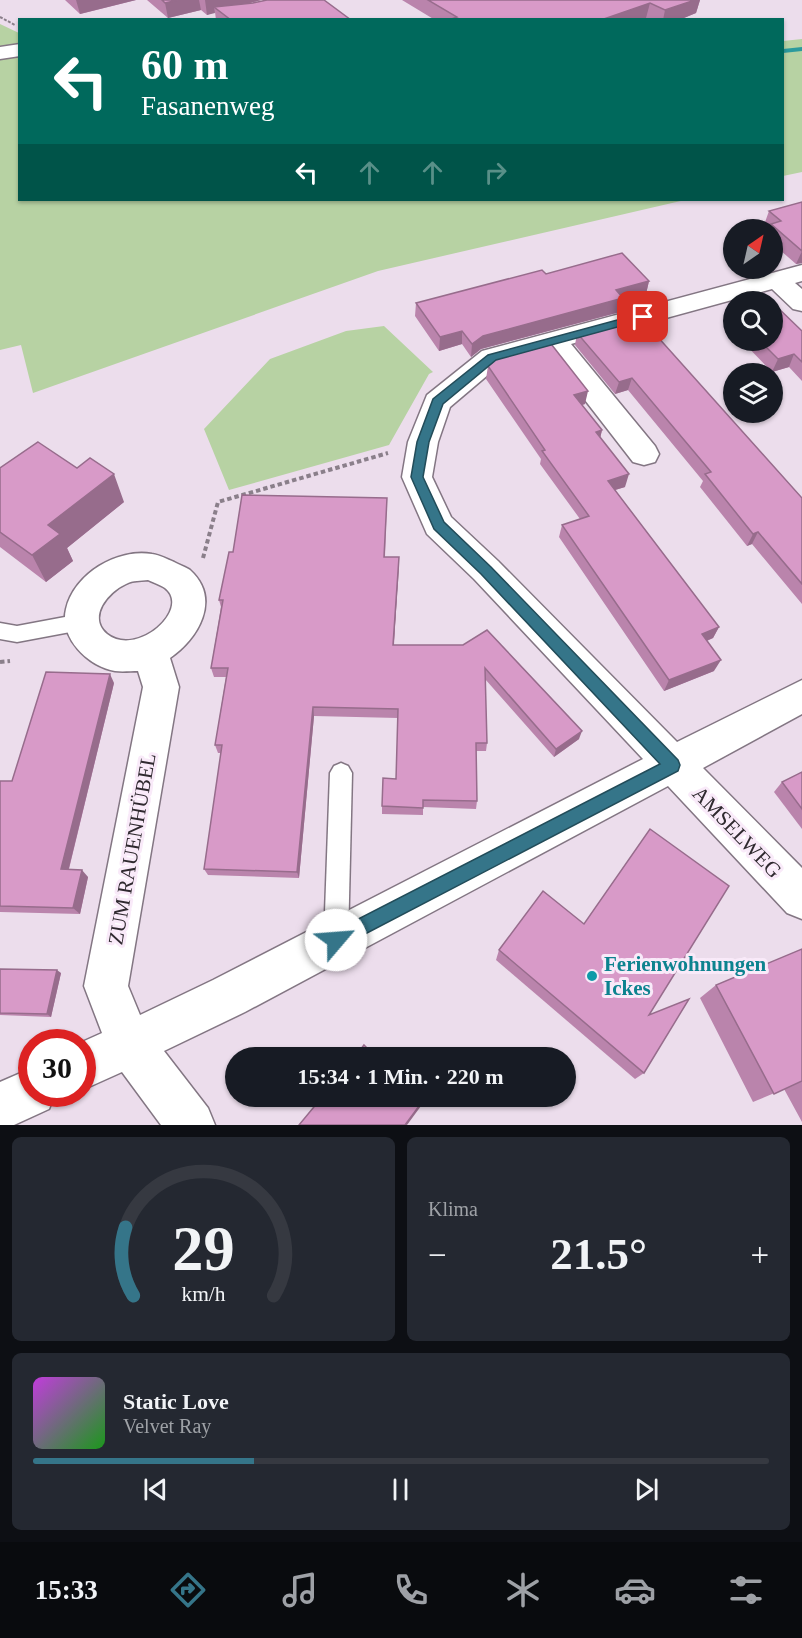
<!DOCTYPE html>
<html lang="de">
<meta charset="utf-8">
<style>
body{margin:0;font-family:"Times New Roman",serif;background:#242831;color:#f1f3f6;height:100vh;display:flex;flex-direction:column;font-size:22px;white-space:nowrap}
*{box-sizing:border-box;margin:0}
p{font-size:20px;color:#9ea1a6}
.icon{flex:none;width:33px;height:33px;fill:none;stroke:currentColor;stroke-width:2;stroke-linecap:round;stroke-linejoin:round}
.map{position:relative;height:1125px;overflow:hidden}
.side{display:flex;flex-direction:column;gap:12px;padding:12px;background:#0d0f14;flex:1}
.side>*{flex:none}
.hud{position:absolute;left:18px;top:18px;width:766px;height:183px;border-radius:0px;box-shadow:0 2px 4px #0004;background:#00695c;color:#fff;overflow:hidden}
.needle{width:39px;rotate:34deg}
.tools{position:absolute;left:723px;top:219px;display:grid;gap:12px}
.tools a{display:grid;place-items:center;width:60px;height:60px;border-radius:50%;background:#171b24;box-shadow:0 2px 4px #0004;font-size:30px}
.speed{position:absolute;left:18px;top:1029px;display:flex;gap:12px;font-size:30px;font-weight:700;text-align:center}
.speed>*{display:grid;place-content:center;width:78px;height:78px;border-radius:50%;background:#171b24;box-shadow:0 2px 4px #0004;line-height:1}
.speed .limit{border:9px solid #d22;background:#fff;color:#111}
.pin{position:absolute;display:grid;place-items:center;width:51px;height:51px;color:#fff;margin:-26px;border-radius:12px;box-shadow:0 3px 9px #0006}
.me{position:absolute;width:66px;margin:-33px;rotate:63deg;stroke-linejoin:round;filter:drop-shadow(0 0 4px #0008)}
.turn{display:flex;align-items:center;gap:21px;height:126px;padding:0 24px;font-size:27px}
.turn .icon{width:78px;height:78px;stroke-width:2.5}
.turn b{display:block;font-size:42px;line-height:51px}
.lanes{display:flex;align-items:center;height:57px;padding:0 24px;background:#0003;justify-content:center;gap:30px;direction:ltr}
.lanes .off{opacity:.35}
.big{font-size:45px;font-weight:700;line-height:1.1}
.side .tile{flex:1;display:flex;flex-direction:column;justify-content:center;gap:9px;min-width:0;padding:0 21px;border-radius:9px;background:#242831}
.side .dial{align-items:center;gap:0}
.dial svg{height:156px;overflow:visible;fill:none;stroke:#363941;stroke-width:7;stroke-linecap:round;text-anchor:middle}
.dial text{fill:#f1f3f6;stroke:none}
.song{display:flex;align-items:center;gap:18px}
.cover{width:72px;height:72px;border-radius:9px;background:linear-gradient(135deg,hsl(290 70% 55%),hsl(120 70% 35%))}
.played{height:6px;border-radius:3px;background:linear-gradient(90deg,#357589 30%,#363941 30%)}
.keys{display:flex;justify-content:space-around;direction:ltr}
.heat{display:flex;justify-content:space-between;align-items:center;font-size:33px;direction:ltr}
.side .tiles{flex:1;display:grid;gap:12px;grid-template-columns:1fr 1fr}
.tile:last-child{grid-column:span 2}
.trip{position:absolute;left:225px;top:1047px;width:351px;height:60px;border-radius:30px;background:#171b24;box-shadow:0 2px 4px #0004;font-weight:700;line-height:60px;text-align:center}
.dock{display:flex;height:96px;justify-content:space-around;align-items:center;background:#090b0e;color:#9ea1a6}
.dock .icon{width:42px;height:42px}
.dock .on{color:#357589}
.dock b{font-size:27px;color:#f1f3f6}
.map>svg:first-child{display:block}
</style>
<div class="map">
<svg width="802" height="1125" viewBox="0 0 802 1125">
<rect width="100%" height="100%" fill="#ecddec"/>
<g fill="#b7d2a3">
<polygon points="0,24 19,33 20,200 685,200 378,271 33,393 21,345 0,350"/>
<polygon points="802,39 802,172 783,176 783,41"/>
<polygon points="384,326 433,372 429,374 389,445 229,490 204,429 270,359 346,331"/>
</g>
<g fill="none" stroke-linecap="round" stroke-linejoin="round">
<polygon fill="#2c9a9d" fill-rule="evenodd" points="802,47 802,51 783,53 783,49"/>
<defs>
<g id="service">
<polygon points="81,614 88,616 90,622 88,628 81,630 17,642 0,639 0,623 17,626"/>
<polygon points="341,763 348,766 352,773 348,940 344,948 336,952 328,948 324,940 330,773 334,766"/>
</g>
<g id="minor">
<polygon points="20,44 20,56 0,59 0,47"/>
<path d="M 802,265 L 802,281 L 795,283 L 802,289 L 802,311 L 793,309 L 772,289 L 571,344 L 655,446 L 659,454 L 655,462 L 644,465 L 633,462 L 547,351 L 502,363 L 450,407 L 438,442 L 432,477 L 451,517 L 498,561 L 677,742 L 802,680 L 802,714 L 703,768 L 802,868 L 802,919 L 787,913 L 668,786 L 245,1012 L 164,1051 L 208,1108 L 215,1125 L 161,1125 L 122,1072 L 82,1090 L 82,1042 L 102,1033 L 84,986 L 143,687 L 138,671 C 131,671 122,672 115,671 C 88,666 59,638 66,609 C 74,574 117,548 152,554 C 160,555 167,559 174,562 C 179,565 186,567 190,570 C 222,599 198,639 170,658 L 179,687 L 128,986 L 140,1015 L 213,980 L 643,759 L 474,579 L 427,534 L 402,477 L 408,442 L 427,395 L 482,351 ZM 148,580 C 154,583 161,585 165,588 C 192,609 137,658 107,634 C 87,617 108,592 126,584 C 133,580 141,581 148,580 Z"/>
<polygon points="32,1068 32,1094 55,1094 49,1109 14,1125 0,1125 0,1082"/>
</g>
</defs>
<use href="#service" stroke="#837683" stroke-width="3"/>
<use href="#minor" stroke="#837683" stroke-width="3"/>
<polyline stroke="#8a7f8a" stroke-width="2" stroke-dasharray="3 1.5" stroke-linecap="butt" points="0,17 15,25"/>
<g stroke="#8a7f8a" stroke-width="4" stroke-dasharray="4.5 3" stroke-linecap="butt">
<polyline points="203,558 218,502 388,453"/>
<polyline points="0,662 10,661"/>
</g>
<use href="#service" fill="#fff" fill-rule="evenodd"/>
<use href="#minor" fill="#fff" fill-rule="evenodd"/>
</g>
<g fill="#ba84ac">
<polygon points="65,0 136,0 80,14"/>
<polygon points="147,0 261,0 247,4 351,20 216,20 215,12 207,15 201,10 168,18"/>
<polygon points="402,0 700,0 696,13 679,20 649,20 646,18 642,20 435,20"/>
<polygon points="802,202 802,263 796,264 772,243 772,230 769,230 764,225 769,211"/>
<polygon points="546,274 649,281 646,294 623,300 620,312 481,349 471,357 462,344 439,351 415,316 416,303"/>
<polygon points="734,317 734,333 729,329"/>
<polygon points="802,331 802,381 789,367 772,372 741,340 772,340"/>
<polygon points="577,333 802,498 802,604 752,544 747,546 700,487 703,481 628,390 615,394 575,345"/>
<polygon points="488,366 585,404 582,405 602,430 600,438 625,487 615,490 719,627 713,638 707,641 714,671 664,691 559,537 562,525 580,519 540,464 541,459 486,379"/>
<polygon points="0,468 124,502 67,548 73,561 46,582 0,547"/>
<polygon points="387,498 385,557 399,557 394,645 463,645 579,739 554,757 485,679 487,743 486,751 476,751 477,801 476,809 423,807 423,815 382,814 382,806 396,779 398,718 314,716 299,878 208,875 204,869 221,753 218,753 215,745 226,677 214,677 211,668 221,607 219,600 233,552"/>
<polygon points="114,683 69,869 88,877 80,914 0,912 0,781 12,781"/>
<polygon points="802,772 802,829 774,792 782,782"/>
<polygon points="802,949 802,1122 784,1089 753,1102 700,998 716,985"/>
<polygon points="499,950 649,1015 644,1073 635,1079 496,960"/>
<polygon points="0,969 61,973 51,1017 0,1015"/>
</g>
<g fill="#976c8c">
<polygon points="76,0 136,0 80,14"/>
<polygon points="178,0 199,0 201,10 168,18 165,3"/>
<polygon points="205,0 261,0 220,11 214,7 215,13 207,15"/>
<polygon points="695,0 700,0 696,13 679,20 663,20 665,10"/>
<polygon points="650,3 646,18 642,20 601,20"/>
<polygon points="802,251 802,263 796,264"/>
<polygon points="649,281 646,294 623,300 620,312 481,349 471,357 472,344 483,336 616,290"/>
<polygon points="462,331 462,344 439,351 440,337"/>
<polygon points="794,354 789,367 772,372 778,359"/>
<polygon points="632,378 628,390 615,394 619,382"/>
<polygon points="588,391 585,404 571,408 574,395"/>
<polygon points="602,430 599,443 596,432"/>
<polygon points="114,474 124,502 67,548 73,561 46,582 32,555 48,525"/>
<polygon points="629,474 625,487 605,493 608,481"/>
<polygon points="758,532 752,544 747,546 753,534"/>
<polygon points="399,557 399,567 393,654 393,645"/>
<polygon points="719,627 713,638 696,645 702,634"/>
<polygon points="721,660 714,671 664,691 669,680"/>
<polygon points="110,674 114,683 67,876 61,869"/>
<polygon points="313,707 314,716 299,878 297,872"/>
<polygon points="582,731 579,739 554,757 556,749"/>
<polygon points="82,870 88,877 80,914 73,908"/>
<polygon points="57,970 61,973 51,1017 47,1014"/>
<polygon points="422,1102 421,1106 407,1125 405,1125"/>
</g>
<g fill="#d89ac8" stroke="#976c8c" stroke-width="1.5">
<polygon points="162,0 178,0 165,3"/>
<polygon points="267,0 324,0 351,20 231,20 214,7 253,3"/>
<polygon points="428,0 695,0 665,10 650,3 601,20 449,20 457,17"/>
<polygon points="802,202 802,251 771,224 781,221 769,211"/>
<polygon points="622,253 649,281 616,290 623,298 483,336 472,344 462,331 440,337 416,303 542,270 546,274"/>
<polygon points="774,304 802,331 802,362 794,354 778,359 759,340 772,340 772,305"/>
<polygon points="639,316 802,498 802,584 758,532 753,534 705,474 711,472 632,378 619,382 577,333"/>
<polygon points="548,340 588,391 574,395 602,430 596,432 629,474 608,481 719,627 702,634 721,660 669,680 562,525 589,516 542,451 545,450 488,366 505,352"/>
<polygon points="38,442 77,468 90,458 114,474 48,525 60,534 32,555 0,532 0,468"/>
<polygon points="242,495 387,498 384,557 399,557 393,645 463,645 487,630 582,731 556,749 485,668 487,743 476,743 477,801 423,800 423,808 382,806 383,778 396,779 398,709 313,707 297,872 204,869 222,745 215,745 228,668 211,668 223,600 219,600 229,552 233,552"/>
<polygon points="46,672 110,674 61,869 82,870 73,908 0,906 0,781 12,781"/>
<polygon points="802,772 802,809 782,782"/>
<polygon points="650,829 729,886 649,1015 689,999 644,1073 499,950 543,891 584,924"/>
<polygon points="802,949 802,1081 774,1094 716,985"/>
<polygon points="0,969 57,970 47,1014 0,1013"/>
<polygon points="364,1045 377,1058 354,1058"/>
<polygon points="323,1096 416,1096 422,1102 405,1125 299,1125"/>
</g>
<polygon fill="#357589" stroke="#224c59" stroke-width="1.5" points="643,313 647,314 647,319 496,360 443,404 429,442 423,477 444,522 491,567 678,760 680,765 678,771 342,946 336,949 329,946 327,940 329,934 660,764 481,574 434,529 411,477 417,442 433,399 488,355"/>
<circle fill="#0f9aa8" stroke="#f9eaf9" stroke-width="2" cx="592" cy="976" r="6"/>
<g text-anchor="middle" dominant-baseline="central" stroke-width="6" stroke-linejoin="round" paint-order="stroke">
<g font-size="21" fill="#2f292f" stroke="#f9eaf9">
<text transform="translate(737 832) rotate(46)">AMSELWEG</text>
<text transform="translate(132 849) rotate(-80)">ZUM RAUENHÜBEL</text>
</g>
<g font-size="21" font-weight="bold" fill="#0d838f" stroke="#f9eaf9" text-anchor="start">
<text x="604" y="964">Ferienwohnungen<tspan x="604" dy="24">Ickes</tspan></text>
</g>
</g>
</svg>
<div class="tools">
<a><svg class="needle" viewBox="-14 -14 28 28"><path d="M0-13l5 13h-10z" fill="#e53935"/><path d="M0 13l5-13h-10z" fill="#9ea1a6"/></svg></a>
<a><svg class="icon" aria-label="search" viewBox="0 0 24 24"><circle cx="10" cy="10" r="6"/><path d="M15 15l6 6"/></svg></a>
<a><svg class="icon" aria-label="layers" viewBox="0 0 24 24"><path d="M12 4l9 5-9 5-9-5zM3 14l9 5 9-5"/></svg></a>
</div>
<div class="speed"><div class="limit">30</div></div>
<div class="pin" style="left:643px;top:317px;background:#d93025"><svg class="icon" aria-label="arrive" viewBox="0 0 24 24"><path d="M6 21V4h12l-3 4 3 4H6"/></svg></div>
<svg class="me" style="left:336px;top:940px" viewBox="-20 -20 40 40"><circle r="19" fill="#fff"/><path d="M0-13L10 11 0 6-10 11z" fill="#357589"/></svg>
<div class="trip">15:34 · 1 Min. · 220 m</div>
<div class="hud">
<div class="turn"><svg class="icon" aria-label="left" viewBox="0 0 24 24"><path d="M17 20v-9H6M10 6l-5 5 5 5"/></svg><div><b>60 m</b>Fasanenweg</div></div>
<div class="lanes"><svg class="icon" aria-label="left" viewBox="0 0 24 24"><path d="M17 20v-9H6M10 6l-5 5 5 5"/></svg><svg class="icon off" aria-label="ahead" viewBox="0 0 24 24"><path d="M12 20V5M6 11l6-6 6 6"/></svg><svg class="icon off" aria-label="ahead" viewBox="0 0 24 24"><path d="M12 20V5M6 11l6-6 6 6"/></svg><svg class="icon off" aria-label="right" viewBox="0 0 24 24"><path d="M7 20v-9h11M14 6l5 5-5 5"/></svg></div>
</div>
</div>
<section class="side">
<div class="tiles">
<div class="tile dial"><svg viewBox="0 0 100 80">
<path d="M14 69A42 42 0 1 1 86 69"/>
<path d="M14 69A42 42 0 0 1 10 34" stroke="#357589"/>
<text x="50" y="56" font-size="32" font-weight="700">29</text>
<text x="50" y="72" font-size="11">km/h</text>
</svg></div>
<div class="tile"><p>Klima</p>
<div class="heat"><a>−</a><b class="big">21.5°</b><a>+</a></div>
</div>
<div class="tile">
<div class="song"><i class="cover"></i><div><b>Static Love</b><p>Velvet Ray</p></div></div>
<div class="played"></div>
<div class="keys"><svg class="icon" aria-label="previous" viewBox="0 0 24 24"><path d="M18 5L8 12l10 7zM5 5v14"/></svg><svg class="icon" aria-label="pause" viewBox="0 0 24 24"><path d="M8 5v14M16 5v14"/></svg><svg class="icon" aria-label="next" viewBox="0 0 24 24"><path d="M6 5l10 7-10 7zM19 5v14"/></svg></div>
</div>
</div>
</section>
<nav class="dock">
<b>15:33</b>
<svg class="icon on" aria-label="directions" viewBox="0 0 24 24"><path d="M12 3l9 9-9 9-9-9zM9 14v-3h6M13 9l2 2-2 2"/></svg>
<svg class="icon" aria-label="music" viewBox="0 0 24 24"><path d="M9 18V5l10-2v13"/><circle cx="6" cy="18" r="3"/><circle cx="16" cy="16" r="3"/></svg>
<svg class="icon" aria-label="phone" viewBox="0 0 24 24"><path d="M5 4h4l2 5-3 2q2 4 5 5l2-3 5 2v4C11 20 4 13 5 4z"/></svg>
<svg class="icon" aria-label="climate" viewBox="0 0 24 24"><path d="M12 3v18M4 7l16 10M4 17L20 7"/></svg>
<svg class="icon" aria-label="car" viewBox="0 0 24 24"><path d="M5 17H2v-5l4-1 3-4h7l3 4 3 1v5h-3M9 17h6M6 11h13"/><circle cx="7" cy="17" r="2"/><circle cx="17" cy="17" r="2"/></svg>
<svg class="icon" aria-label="filters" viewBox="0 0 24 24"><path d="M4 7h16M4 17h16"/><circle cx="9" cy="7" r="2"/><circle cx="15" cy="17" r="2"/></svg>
</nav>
